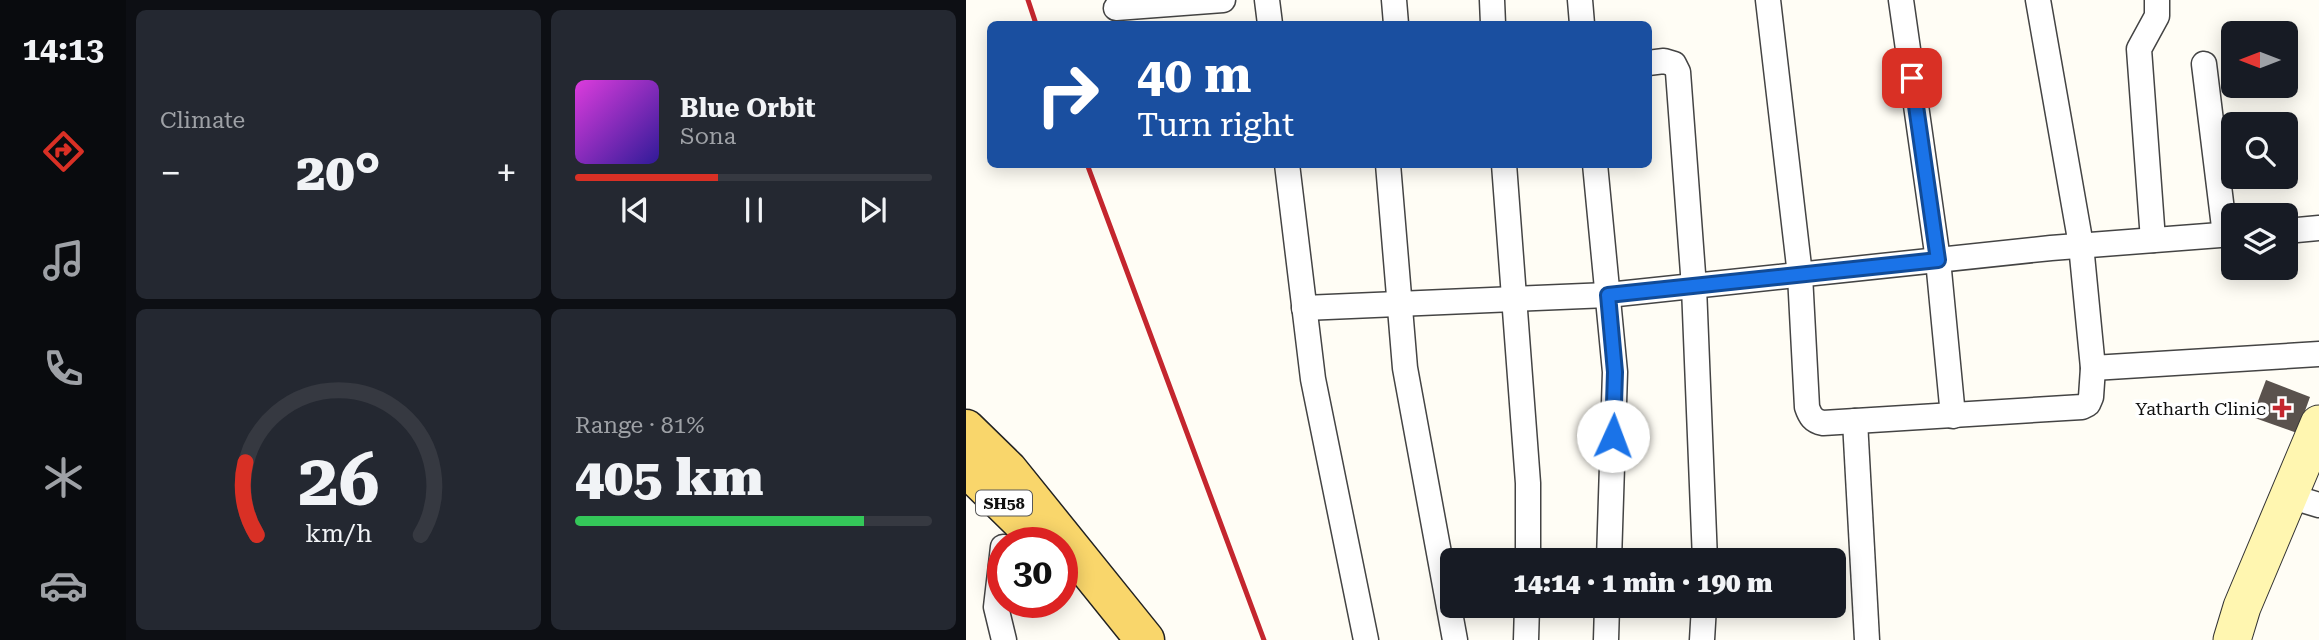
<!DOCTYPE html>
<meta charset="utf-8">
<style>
body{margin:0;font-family:"Roboto Serif",serif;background:#242831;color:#f1f3f6;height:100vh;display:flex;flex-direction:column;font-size:26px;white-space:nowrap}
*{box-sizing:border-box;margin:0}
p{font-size:23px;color:#9ea1a6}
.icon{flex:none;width:38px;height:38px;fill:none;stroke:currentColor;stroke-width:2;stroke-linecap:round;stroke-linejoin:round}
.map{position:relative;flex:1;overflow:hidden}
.sheet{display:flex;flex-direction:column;gap:10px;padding:10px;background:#0d0f14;width:840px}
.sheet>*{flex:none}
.hud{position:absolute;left:21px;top:21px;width:665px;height:147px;border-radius:10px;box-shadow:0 4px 18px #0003;background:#1a4fa0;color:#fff;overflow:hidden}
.needle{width:46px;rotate:270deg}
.tools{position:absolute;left:1255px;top:21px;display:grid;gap:14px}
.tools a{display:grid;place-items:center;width:77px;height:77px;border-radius:10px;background:#171b24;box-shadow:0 4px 18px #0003;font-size:35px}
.speed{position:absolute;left:21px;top:527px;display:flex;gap:14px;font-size:35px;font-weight:700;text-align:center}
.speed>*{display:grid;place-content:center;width:91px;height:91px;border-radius:50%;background:#171b24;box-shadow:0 4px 18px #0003;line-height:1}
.speed .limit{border:10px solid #d22;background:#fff;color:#111}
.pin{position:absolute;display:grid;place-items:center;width:60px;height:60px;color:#fff;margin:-30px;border-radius:14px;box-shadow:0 4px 10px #0006}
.me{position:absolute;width:77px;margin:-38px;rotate:2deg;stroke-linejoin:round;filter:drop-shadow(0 0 5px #0008)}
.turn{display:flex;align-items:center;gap:24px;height:147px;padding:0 35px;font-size:32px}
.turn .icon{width:91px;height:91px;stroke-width:2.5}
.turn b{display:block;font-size:49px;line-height:60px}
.big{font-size:52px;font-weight:800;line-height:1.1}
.sheet .card{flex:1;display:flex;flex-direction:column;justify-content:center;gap:10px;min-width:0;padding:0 24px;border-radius:10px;background:#242831}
.sheet .dial{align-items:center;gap:0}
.dial svg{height:182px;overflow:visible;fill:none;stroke:#363941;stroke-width:7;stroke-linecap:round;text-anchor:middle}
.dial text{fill:#f1f3f6;stroke:none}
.song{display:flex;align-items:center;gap:21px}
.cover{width:84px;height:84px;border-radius:10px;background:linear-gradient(135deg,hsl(300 70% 55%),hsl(250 70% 35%))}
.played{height:7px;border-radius:4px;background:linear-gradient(90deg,#d93025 40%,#363941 40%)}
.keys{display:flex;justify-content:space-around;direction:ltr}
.heat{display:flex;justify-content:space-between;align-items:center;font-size:38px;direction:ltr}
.charge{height:10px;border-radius:5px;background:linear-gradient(90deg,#34c759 81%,#363941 0)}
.sheet .tiles{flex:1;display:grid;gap:10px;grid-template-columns:repeat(2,1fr)}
.trip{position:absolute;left:474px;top:548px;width:406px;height:70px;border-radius:10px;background:#171b24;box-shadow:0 4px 18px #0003;font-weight:800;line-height:70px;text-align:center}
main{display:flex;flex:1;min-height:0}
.tab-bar{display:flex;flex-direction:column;width:126px;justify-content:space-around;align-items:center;background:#090b0e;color:#9ea1a6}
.tab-bar .icon{width:49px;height:49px}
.tab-bar .selected{color:#d93025}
.tab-bar b{font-size:32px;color:#f1f3f6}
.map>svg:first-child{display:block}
</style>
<main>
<nav class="tab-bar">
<b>14:13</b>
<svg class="icon selected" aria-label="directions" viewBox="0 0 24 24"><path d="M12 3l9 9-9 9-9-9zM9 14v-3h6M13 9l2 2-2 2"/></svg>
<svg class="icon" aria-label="music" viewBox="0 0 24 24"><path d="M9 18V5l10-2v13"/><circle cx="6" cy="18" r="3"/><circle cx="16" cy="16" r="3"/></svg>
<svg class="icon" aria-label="phone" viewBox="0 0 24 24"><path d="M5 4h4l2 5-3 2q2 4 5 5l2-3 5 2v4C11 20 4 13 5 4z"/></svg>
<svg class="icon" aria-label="climate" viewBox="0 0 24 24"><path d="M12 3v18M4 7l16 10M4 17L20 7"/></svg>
<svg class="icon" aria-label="car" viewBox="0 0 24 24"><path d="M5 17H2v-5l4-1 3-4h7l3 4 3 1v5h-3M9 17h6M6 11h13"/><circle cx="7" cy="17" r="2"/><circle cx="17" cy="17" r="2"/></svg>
</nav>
<section class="sheet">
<div class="tiles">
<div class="card"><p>Climate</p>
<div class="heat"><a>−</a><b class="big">20°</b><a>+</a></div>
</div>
<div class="card">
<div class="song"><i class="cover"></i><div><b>Blue Orbit</b><p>Sona</p></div></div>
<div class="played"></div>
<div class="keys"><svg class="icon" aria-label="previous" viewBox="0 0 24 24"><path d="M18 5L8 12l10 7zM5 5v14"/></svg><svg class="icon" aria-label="pause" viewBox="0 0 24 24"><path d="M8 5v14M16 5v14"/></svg><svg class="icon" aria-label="next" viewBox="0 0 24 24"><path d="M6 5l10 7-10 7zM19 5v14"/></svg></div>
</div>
<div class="card dial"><svg viewBox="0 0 100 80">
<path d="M14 69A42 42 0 1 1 86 69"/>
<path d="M14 69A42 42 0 0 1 9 37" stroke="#d93025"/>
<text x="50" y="56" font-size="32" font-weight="700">26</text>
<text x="50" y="72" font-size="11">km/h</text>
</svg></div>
<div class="card"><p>Range · 81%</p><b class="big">405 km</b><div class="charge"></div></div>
</div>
</section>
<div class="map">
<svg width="1353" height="640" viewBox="0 0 1353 640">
<rect width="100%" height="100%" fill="#fffdf5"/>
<polygon fill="#5a524d" points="1300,380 1344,397 1331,433 1286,417"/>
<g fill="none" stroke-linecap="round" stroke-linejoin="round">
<defs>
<g id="street">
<polyline points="301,0 304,24"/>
<polyline points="428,0 430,24"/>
<polyline points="526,0 527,24"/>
<polyline points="614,0 616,24"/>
<path d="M 802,0 L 834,275 L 841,407 C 844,416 847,421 857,423 L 1116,407 L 1122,404 L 1125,397 L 1127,368 L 1115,245 L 1072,0"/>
<polyline points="935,0 972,260 987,416"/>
<polyline points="150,8 257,0"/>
<polyline points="682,63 698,61 708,64 712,72 728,287 739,560"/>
<polyline points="1238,64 1259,235"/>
<polyline points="321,164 347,379 400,640"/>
<polyline points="422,164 439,368 489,640"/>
<polyline points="538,164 562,483 562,560"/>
<polyline points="629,164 649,372 643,560"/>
<polyline points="1320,231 1353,228"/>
<polyline points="1187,240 1173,49 1191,16 1191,0"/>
<polyline points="338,308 642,295 1085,248 1267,234"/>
<polyline points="1127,368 1353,354"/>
<polyline points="889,421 901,640"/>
<polyline points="1323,496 1353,505"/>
<polyline points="37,547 30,607 38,640"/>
<polyline points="560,640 561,606"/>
<polyline points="640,640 641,606"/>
<polyline points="736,640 738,606"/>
</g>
<polyline id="secondary" points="1266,640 1276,607 1353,424"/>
<g id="primary">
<polyline points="0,429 42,470 179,640"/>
<polyline points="0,467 58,524"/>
</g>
</defs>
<use href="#street" stroke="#444" stroke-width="27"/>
<use href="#secondary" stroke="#333" stroke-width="39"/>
<use href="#primary" stroke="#222" stroke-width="41"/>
<use href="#street" stroke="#fff" stroke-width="24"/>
<use href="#secondary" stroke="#fff6b0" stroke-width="37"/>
<use href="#primary" stroke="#f9d66b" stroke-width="38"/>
<g stroke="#c4262e" stroke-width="5">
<polyline points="62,0 70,24"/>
<polyline points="121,164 298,640"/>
</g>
</g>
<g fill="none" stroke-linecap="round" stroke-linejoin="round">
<defs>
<polyline id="route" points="647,436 649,372 642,295 972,260 946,78"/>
</defs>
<use href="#route" stroke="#114b97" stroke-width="18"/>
<use href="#route" stroke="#1a73e8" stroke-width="12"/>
</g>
<path fill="#c4262e" stroke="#fff" stroke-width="2.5" d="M1312.5 397.5h7v7h7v7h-7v7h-7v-7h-7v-7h7z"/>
<g text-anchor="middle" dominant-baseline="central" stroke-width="7" stroke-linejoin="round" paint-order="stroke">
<rect fill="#fff" stroke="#585858" stroke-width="2" x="10" y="490.5" width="56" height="25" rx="5"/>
<g font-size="16" font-weight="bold" fill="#111">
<text x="38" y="503">SH58</text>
</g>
<g font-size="18" fill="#111" stroke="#fff" text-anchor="end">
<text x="1300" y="408">Yatharth Clinic</text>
</g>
</g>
</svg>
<div class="tools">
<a><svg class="needle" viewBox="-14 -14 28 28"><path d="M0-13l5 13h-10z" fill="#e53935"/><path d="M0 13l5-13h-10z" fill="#9ea1a6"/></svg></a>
<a><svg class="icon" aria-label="search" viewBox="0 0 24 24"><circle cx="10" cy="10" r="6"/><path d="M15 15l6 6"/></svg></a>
<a><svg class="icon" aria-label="layers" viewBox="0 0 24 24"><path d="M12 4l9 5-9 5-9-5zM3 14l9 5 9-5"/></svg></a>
</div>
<div class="speed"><div class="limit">30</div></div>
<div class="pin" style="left:946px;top:78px;background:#d93025"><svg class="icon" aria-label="arrive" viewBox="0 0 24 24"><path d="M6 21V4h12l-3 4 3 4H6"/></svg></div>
<svg class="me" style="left:647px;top:436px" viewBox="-20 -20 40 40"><circle r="19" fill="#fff"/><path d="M0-13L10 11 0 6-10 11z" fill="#1a73e8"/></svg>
<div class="trip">14:14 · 1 min · 190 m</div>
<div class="hud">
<div class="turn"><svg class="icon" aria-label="right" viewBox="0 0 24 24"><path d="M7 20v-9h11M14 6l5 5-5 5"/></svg><div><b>40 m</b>Turn right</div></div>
</div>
</div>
</main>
